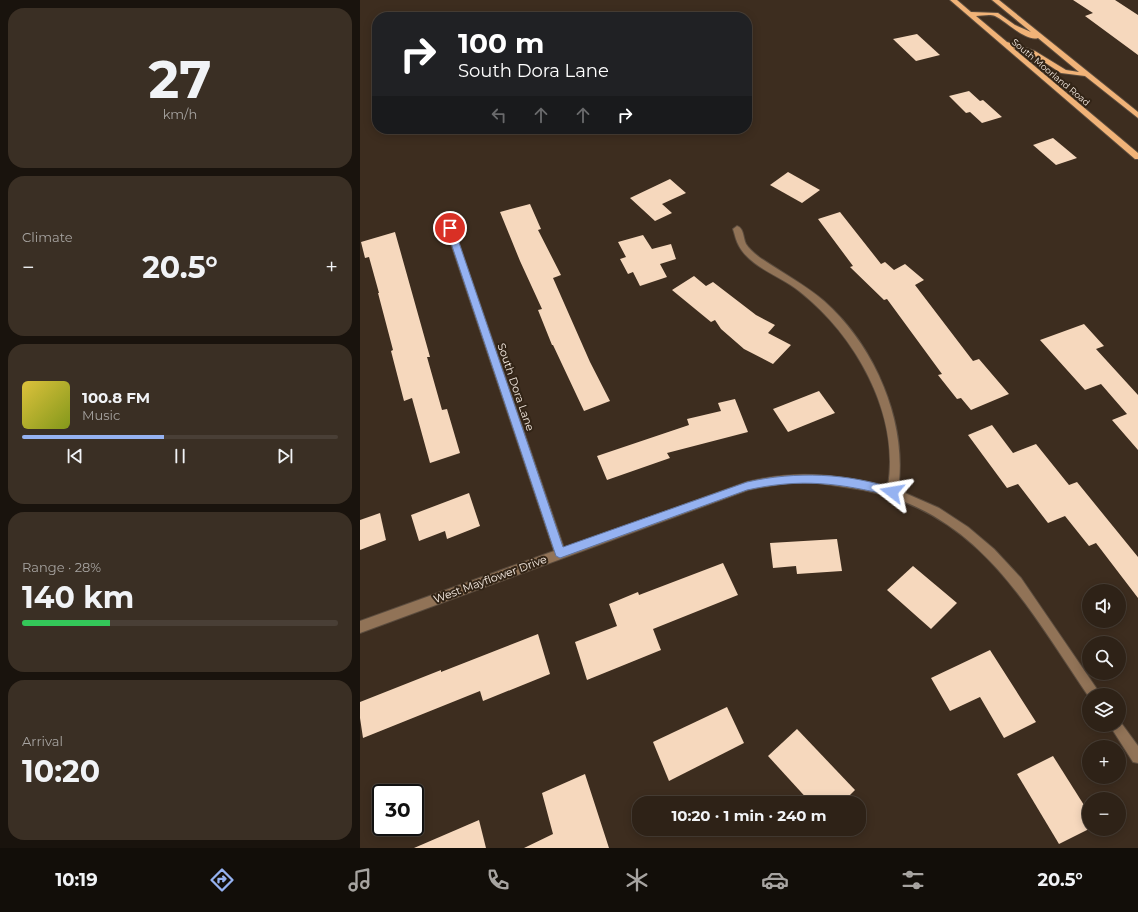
<!DOCTYPE html>
<meta charset="utf-8">
<style>
body{margin:0;font-family:Montserrat,sans-serif;background:#3a2f24;color:#f1f3f6;height:100vh;display:flex;flex-direction:column;font-size:15px;white-space:nowrap}
*{box-sizing:border-box;margin:0}
p{font-size:13px;color:#a7a4a1}
.icon{flex:none;width:22px;height:22px;fill:none;stroke:currentColor;stroke-width:2;stroke-linecap:round;stroke-linejoin:round}
.map{position:relative;flex:1;overflow:hidden}
.drawer{display:flex;flex-direction:column;gap:8px;padding:8px;background:#19130d;width:360px}
.drawer>*{flex:none}
.hud{position:absolute;left:12px;top:12px;width:380px;height:122px;border-radius:16px;box-shadow:0 2px 10px #0003,0 0 0 1px #493f36;background:#202124;color:#fff;overflow:hidden}
.tools{position:absolute;left:722px;top:584px;display:grid;gap:8px}
.tools a{display:grid;place-items:center;width:44px;height:44px;border-radius:50%;background:#2e2217;box-shadow:0 2px 10px #0003,0 0 0 1px #493f36;font-size:20px}
.speed{position:absolute;left:12px;top:784px;display:flex;gap:8px;font-size:20px;font-weight:700;text-align:center}
.speed>*{display:grid;place-content:center;width:52px;height:52px;border-radius:50%;background:#2e2217;box-shadow:0 2px 10px #0003,0 0 0 1px #493f36;line-height:1}
.speed .limit{border:2px solid #111;border-radius:6px;background:#fff;color:#111}
.pin{position:absolute;display:grid;place-items:center;width:34px;height:34px;color:#fff;margin:-17px;border:2px solid #fff;border-radius:50%;box-shadow:0 1px 4px #0007}
.me{position:absolute;width:44px;margin:-22px;rotate:284deg;stroke-linejoin:round;filter:drop-shadow(0 0 3px #0008)}
.turn{display:flex;align-items:center;gap:14px;height:84px;padding:0 20px;font-size:18px}
.turn .icon{width:52px;height:52px;stroke-width:2.5}
.turn b{display:block;font-size:28px;line-height:34px}
.lanes{display:flex;align-items:center;height:38px;padding:0 20px;background:#0003;justify-content:center;gap:20px;direction:ltr}
.lanes .off{opacity:.35}
.big{font-size:30px;font-weight:700;line-height:1.1}
.drawer .widget{flex:1;display:flex;flex-direction:column;justify-content:center;gap:6px;min-width:0;padding:0 14px;border-radius:16px;background:#3a2f24}
.drawer .dial{align-items:center;gap:0}
.dial b{font-size:52px;line-height:1}
.song{display:flex;align-items:center;gap:12px}
.cover{width:48px;height:48px;border-radius:6px;background:linear-gradient(135deg,hsl(50 70% 55%),hsl(70 70% 35%))}
.played{height:4px;border-radius:2px;background:linear-gradient(90deg,#95b2f1 45%,#493f36 45%)}
.keys{display:flex;justify-content:space-around;direction:ltr}
.heat{display:flex;justify-content:space-between;align-items:center;font-size:22px;direction:ltr}
.charge{height:6px;border-radius:3px;background:linear-gradient(90deg,#34c759 28%,#493f36 0)}
.trip{position:absolute;left:272px;top:796px;width:234px;height:40px;border-radius:16px;background:#2e2217;box-shadow:0 2px 10px #0003,0 0 0 1px #493f36;font-weight:700;line-height:40px;text-align:center}
.tabs{display:flex;height:64px;justify-content:space-around;align-items:center;background:#120e09;color:#a7a4a1}
.tabs .icon{width:28px;height:28px}
.tabs .current{color:#95b2f1}
.tabs b{font-size:18px;color:#f1f3f6}
main{display:flex;flex:1;min-height:0}
.map>svg:first-child{display:block}
</style>
<main>
<section class="drawer">
<div class="widget dial"><b>27</b><p>km/h</p></div>
<div class="widget"><p>Climate</p>
<div class="heat"><a>−</a><b class="big">20.5°</b><a>+</a></div>
</div>
<div class="widget">
<div class="song"><i class="cover"></i><div><b>100.8 FM</b><p>Music</p></div></div>
<div class="played"></div>
<div class="keys"><svg class="icon" aria-label="previous" viewBox="0 0 24 24"><path d="M18 5L8 12l10 7zM5 5v14"/></svg><svg class="icon" aria-label="pause" viewBox="0 0 24 24"><path d="M8 5v14M16 5v14"/></svg><svg class="icon" aria-label="next" viewBox="0 0 24 24"><path d="M6 5l10 7-10 7zM19 5v14"/></svg></div>
</div>
<div class="widget"><p>Range · 28%</p><b class="big">140 km</b><div class="charge"></div></div>
<div class="widget"><p>Arrival</p><b class="big">10:20</b></div>
</section>
<div class="map">
<svg width="778" height="848" viewBox="0 0 778 848">
<rect width="100%" height="100%" fill="#3d2d1f"/>
<g fill="#f6d8bd">
<polygon points="713,0 755,0 778,15 778,55 725,16 733,13"/>
<polygon points="557,34 580,55 556,61 533,39"/>
<polygon points="609,91 620,101 623,100 642,117 622,123 610,112 606,113 589,96"/>
<polygon points="693,138 717,158 696,165 673,145"/>
<polygon points="428,172 460,190 442,203 410,185"/>
<polygon points="310,179 326,193 302,204 312,213 295,221 270,198"/>
<polygon points="170,204 181,229 178,230 201,275 193,278 230,362 250,401 224,411 193,345 192,345 178,310 182,309 160,261 140,212"/>
<polygon points="480,212 521,264 525,262 534,270 545,264 564,280 555,285 613,361 619,359 649,394 611,410 601,398 597,399 578,375 582,374 527,299 524,300 490,267 493,266 458,219"/>
<polygon points="35,232 70,357 67,357 82,410 87,409 100,453 70,463 52,398 44,401 31,351 33,350 18,293 19,293 9,257 5,258 1,242"/>
<polygon points="283,235 292,249 311,244 316,259 300,264 307,277 280,286 273,272 268,274 260,259 266,257 258,242"/>
<polygon points="334,276 346,286 353,282 396,315 415,325 408,333 431,345 413,364 384,349 361,329 355,320 351,322 312,290"/>
<polygon points="724,324 744,346 736,349 778,395 778,450 752,420 767,414 741,384 725,390 680,340"/>
<polygon points="459,391 475,413 428,432 413,409"/>
<polygon points="375,399 388,432 307,453 310,458 247,480 237,456 329,425 327,419 361,411 358,403"/>
<polygon points="632,425 653,453 676,444 709,485 717,482 778,557 778,598 736,543 729,546 705,516 688,523 658,484 647,488 608,435"/>
<polygon points="109,493 120,526 87,539 85,531 59,541 51,515"/>
<polygon points="20,513 26,540 0,550 0,520"/>
<polygon points="477,539 482,571 437,574 436,566 413,568 410,543"/>
<polygon points="363,563 378,595 293,629 301,650 227,680 215,642 257,626 249,604 278,592 279,595"/>
<polygon points="553,566 597,603 571,629 527,590"/>
<polygon points="178,634 190,674 123,701 120,691 3,738 0,718 0,702 81,670 81,672"/>
<polygon points="630,650 676,722 644,738 620,697 590,711 571,678"/>
<polygon points="367,707 384,743 309,781 293,742"/>
<polygon points="437,729 495,790 482,803 451,803 408,756"/>
<polygon points="693,756 729,813 729,829 699,844 657,774"/>
<polygon points="225,774 249,848 164,848 193,834 182,793"/>
<polygon points="119,820 126,848 54,848"/>
</g>
<g fill="none" stroke-linecap="round" stroke-linejoin="round">
<defs>
<g id="minor">
<path d="M 90,226 L 94,229 L 204,548 L 387,482 C 438,469 477,475 528,486 C 540,413 495,335 439,291 C 421,276 391,268 379,246 C 376,241 375,235 373,229 L 377,226 C 384,228 383,238 386,244 C 389,249 394,253 399,257 C 421,272 444,284 464,301 C 515,346 548,423 538,490 L 579,508 L 608,527 L 634,549 L 661,578 L 741,695 L 729,695 L 729,697 C 663,600 613,502 484,487 C 472,485 459,483 447,482 C 427,482 407,486 388,490 L 0,633 L 0,621 L 194,551 L 86,229 Z"/>
<polygon points="759,720 778,746 778,763 773,762 752,729 750,725 759,725"/>
</g>
<path id="major" d="M 590,0 L 597,0 L 611,12 L 638,13 L 655,25 L 671,32 L 632,0 L 639,0 L 778,112 L 778,118 L 725,76 L 701,73 L 670,53 L 653,48 L 778,153 L 778,159 L 775,159 ZM 616,16 C 621,16 630,14 635,16 C 646,21 666,42 678,38 L 719,72 L 706,70 L 675,51 L 647,42 Z"/>
</defs>
<use href="#minor" stroke="#5b4c3e" stroke-width="2"/>
<use href="#major" stroke="#5b4c3e" stroke-width="2"/>
<use href="#minor" fill="#917357" fill-rule="evenodd"/>
<use href="#major" fill="#f1b378" fill-rule="evenodd"/>
</g>
<path fill="#95b2f1" stroke="#61749d" d="M 90,226 L 94,228 L 203,547 L 387,482 C 436,471 488,473 535,489 L 537,492 L 535,495 L 532,496 C 479,483 441,478 387,490 L 200,558 L 196,556 L 86,228 Z"/>
<g text-anchor="middle" dominant-baseline="central" stroke-width="4" stroke-linejoin="round" paint-order="stroke">
<g font-size="9" fill="#f7ece3" stroke="#322416">
<text transform="translate(691 72) rotate(40)">South Moorland Road</text>
</g>
<g font-size="11" fill="#f7ece3" stroke="#322416">
<text transform="translate(156 387) rotate(71)">South Dora Lane</text>
<text transform="translate(130 579) rotate(-20)">West Mayflower Drive</text>
</g>
</g>
</svg>
<div class="tools">
<a><svg class="icon" aria-label="sound" viewBox="0 0 24 24"><path d="M4 9h4l5-4v14l-5-4H4zM17 9q2 3 0 6"/></svg></a>
<a><svg class="icon" aria-label="search" viewBox="0 0 24 24"><circle cx="10" cy="10" r="6"/><path d="M15 15l6 6"/></svg></a>
<a><svg class="icon" aria-label="layers" viewBox="0 0 24 24"><path d="M12 4l9 5-9 5-9-5zM3 14l9 5 9-5"/></svg></a>
<a>+</a>
<a>−</a>
</div>
<div class="speed"><div class="limit">30</div></div>
<div class="pin" style="left:90px;top:228px;background:#d93025"><svg class="icon" aria-label="arrive" viewBox="0 0 24 24"><path d="M6 21V4h12l-3 4 3 4H6"/></svg></div>
<svg class="me" style="left:532px;top:492px" viewBox="-20 -20 40 40"><path d="M0-17L14 15 0 8-14 15z" fill="#95b2f1" stroke="#fff" stroke-width="4"/></svg>
<div class="trip">10:20 · 1 min · 240 m</div>
<div class="hud">
<div class="turn"><svg class="icon" aria-label="right" viewBox="0 0 24 24"><path d="M7 20v-9h11M14 6l5 5-5 5"/></svg><div><b>100 m</b>South Dora Lane</div></div>
<div class="lanes"><svg class="icon off" aria-label="left" viewBox="0 0 24 24"><path d="M17 20v-9H6M10 6l-5 5 5 5"/></svg><svg class="icon off" aria-label="ahead" viewBox="0 0 24 24"><path d="M12 20V5M6 11l6-6 6 6"/></svg><svg class="icon off" aria-label="ahead" viewBox="0 0 24 24"><path d="M12 20V5M6 11l6-6 6 6"/></svg><svg class="icon" aria-label="right" viewBox="0 0 24 24"><path d="M7 20v-9h11M14 6l5 5-5 5"/></svg></div>
</div>
</div>
</main>
<nav class="tabs">
<b>10:19</b>
<svg class="icon current" aria-label="directions" viewBox="0 0 24 24"><path d="M12 3l9 9-9 9-9-9zM9 14v-3h6M13 9l2 2-2 2"/></svg>
<svg class="icon" aria-label="music" viewBox="0 0 24 24"><path d="M9 18V5l10-2v13"/><circle cx="6" cy="18" r="3"/><circle cx="16" cy="16" r="3"/></svg>
<svg class="icon" aria-label="phone" viewBox="0 0 24 24"><path d="M5 4h4l2 5-3 2q2 4 5 5l2-3 5 2v4C11 20 4 13 5 4z"/></svg>
<svg class="icon" aria-label="climate" viewBox="0 0 24 24"><path d="M12 3v18M4 7l16 10M4 17L20 7"/></svg>
<svg class="icon" aria-label="car" viewBox="0 0 24 24"><path d="M5 17H2v-5l4-1 3-4h7l3 4 3 1v5h-3M9 17h6M6 11h13"/><circle cx="7" cy="17" r="2"/><circle cx="17" cy="17" r="2"/></svg>
<svg class="icon" aria-label="filters" viewBox="0 0 24 24"><path d="M4 7h16M4 17h16"/><circle cx="9" cy="7" r="2"/><circle cx="15" cy="17" r="2"/></svg>
<b>20.5°</b>
</nav>
